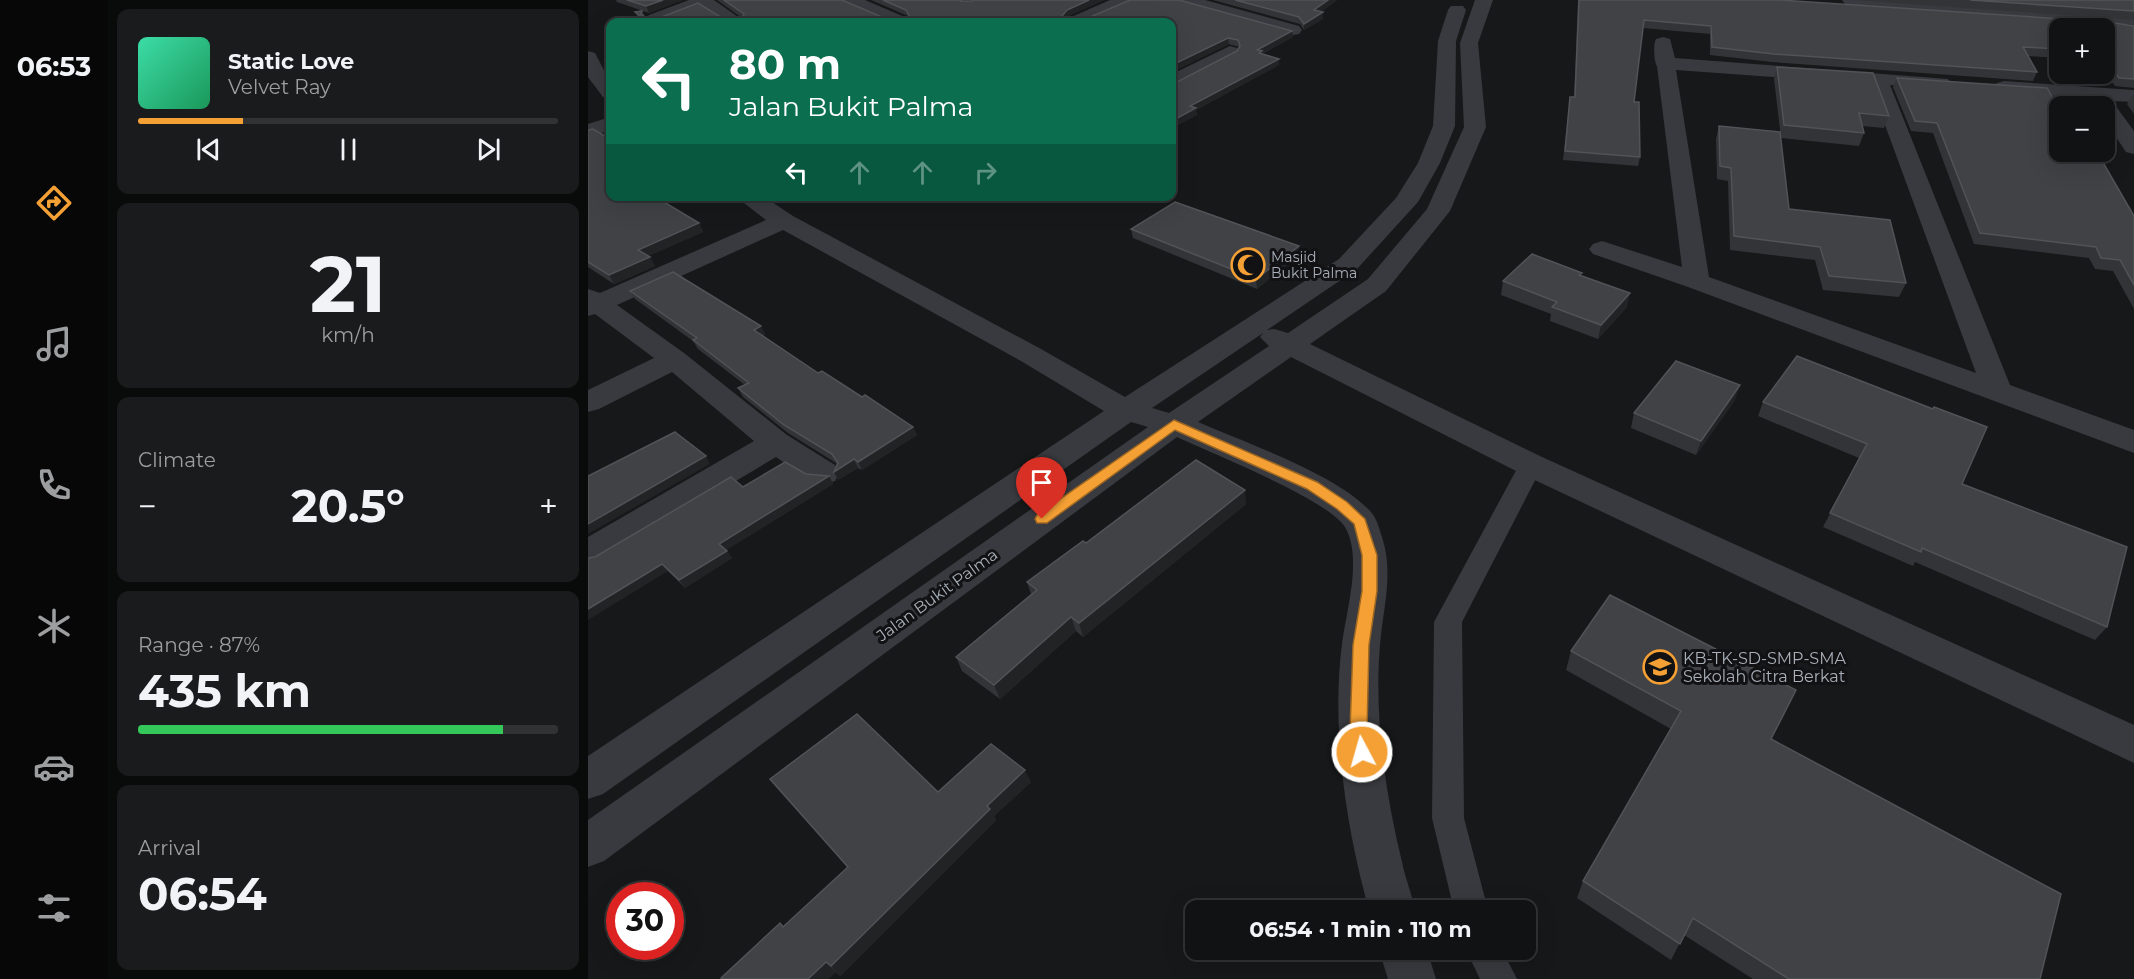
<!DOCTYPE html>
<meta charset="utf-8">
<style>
body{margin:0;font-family:Montserrat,sans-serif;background:#1a1b1c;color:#f1f3f6;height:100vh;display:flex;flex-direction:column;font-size:22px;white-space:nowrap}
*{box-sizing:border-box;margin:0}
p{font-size:20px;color:#9c9ea0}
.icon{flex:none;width:33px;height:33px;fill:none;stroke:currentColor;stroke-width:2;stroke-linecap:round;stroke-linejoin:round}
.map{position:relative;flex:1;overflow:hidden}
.side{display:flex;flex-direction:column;gap:9px;padding:9px;background:#090a0a;width:480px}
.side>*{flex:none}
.banner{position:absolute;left:18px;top:18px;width:570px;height:183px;border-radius:12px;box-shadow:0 6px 24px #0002,0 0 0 2px #303233;background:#0b6e4f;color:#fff;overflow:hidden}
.fabs{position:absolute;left:1461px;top:18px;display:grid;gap:12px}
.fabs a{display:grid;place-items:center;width:66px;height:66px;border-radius:12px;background:#111213;box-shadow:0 6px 24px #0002,0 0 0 2px #303233;font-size:30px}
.speed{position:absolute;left:18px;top:882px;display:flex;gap:12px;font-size:30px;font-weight:700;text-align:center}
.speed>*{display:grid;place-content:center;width:78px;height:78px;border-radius:50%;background:#111213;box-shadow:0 6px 24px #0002,0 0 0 2px #303233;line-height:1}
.speed .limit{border:9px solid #d22;background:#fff;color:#111}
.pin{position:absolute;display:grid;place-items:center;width:51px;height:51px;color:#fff;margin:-62px -26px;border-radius:50% 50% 50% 0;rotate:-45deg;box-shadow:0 0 6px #0007}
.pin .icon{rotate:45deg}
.me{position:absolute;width:66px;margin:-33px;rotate:354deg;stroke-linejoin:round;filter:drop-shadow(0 0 4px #0008)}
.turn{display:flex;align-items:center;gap:21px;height:126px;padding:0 24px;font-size:27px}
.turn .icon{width:78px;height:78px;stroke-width:2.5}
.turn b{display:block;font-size:42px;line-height:51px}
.lanes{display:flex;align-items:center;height:57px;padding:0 24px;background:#0003;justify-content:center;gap:30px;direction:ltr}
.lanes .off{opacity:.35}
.big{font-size:45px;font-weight:700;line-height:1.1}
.side .tile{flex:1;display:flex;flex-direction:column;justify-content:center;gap:9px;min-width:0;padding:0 21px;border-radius:12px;background:#1a1b1c}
.side .dial{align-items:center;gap:0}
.dial b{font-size:78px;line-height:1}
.song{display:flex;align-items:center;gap:18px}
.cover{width:72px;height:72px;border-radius:9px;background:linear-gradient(135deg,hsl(160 70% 55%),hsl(150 70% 35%))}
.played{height:6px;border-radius:3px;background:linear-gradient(90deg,#f4a035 25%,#303233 25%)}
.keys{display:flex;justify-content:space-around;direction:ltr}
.heat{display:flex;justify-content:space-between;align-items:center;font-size:33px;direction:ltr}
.charge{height:9px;border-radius:4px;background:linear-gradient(90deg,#34c759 87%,#303233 0)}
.trip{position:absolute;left:597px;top:900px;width:351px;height:60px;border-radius:12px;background:#111213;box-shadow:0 6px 24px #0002,0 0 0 2px #303233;font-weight:700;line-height:60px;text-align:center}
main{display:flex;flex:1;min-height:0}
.tab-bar{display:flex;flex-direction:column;width:108px;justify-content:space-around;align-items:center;background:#070708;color:#9c9ea0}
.tab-bar .icon{width:42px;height:42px}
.tab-bar .selected{color:#f4a035}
.tab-bar b{font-size:27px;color:#f1f3f6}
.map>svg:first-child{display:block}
</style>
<main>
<nav class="tab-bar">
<b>06:53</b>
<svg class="icon selected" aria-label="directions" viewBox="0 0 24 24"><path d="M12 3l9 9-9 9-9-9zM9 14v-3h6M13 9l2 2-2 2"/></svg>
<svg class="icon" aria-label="music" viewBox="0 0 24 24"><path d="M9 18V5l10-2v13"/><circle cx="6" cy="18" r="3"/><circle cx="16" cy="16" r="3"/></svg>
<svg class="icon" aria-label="phone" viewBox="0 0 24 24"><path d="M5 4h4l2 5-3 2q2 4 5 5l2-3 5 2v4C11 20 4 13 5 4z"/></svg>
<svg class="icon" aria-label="climate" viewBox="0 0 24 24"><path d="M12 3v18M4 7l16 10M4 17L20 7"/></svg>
<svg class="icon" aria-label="car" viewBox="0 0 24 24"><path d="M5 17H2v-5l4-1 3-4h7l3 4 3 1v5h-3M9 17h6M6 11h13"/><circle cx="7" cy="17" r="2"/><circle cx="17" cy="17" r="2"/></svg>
<svg class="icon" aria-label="filters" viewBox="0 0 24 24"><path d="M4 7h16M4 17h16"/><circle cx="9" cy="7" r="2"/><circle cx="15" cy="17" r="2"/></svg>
</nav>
<section class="side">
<div class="tile">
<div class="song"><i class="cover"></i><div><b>Static Love</b><p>Velvet Ray</p></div></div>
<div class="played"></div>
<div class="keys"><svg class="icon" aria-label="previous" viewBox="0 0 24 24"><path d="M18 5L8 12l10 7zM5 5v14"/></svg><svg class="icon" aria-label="pause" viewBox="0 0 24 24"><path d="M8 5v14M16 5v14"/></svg><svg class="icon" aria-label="next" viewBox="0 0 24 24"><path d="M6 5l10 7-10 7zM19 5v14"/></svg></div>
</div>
<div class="tile dial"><b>21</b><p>km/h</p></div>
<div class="tile"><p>Climate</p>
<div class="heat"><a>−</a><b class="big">20.5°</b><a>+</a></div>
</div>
<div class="tile"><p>Range · 87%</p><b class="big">435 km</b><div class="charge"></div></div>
<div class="tile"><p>Arrival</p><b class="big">06:54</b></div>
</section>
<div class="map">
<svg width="1546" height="979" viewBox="0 0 1546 979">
<rect width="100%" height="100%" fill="#171819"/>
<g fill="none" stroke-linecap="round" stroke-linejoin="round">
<g fill="#383a3f" fill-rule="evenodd">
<polygon points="943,457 951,459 955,465 874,622 876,818 900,910 866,910 844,818 846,622 931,465 935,459"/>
<polygon points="878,950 914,950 929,979 892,979"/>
</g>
<g fill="#383a3f" fill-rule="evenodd">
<polygon points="101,0 126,0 157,22 137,22 113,7 74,22 61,22 58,19 61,15"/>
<polygon points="254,0 277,0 319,18 322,22 299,22 257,4"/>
<polygon points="522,0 545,0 542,4 501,22 478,22 481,18"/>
<polygon points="589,0 617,0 711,26 714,30 711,34 705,35 592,4"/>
<path d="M 887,0 L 905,0 L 890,43 L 898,127 L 862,211 L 798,291 L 722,344 L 954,457 L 1546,725 L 1546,763 L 932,473 L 703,357 L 610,422 C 658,443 749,474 783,512 C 789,519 791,528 794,537 C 806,574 795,608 792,645 C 786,717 797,792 814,862 C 817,878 824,894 827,910 L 781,910 C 758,828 743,729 754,644 C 758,611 775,558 757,527 C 739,499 623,453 589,437 L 16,861 L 0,867 L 0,820 L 560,427 L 543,422 L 15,794 L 0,799 L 0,756 L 516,411 L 433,361 L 195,230 L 29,305 L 96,353 L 199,435 L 247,465 L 252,473 L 247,481 C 224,488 206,469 188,457 L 12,562 L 0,566 L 0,537 L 166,441 L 84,372 L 11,409 L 0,412 L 0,390 L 66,358 L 7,314 L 0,316 L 0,289 L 12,293 L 178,220 L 147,196 L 175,196 L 205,216 L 453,349 L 537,397 L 751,259 L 808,198 L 830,163 L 845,126 L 850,41 L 860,10 L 863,6 L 875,6 L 878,10 L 868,41 L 867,126 L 852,163 L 830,202 L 769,269 L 679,330 L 686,329 L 700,333 L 780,279 L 839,209 L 876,127 L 872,43 ZM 675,333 L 672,337 L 681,346 L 581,413 L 564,408 Z"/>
<polygon points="1254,0 1336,0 1546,15 1546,25 1263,5 1257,4"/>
<path d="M 1075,37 L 1082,39 L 1087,58 L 1360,79 L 1363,83 L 1360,87 L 1353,89 L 1302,85 L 1422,385 L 1546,430 L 1546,453 L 1100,287 L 1005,254 L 1001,249 L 1005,244 L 1014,241 L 1094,267 L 1069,66 C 1066,62 1065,44 1068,39 ZM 1088,70 L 1282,84 L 1388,373 L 1121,277 Z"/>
<polygon points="642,46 649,48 651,52 649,56 591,86 584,88 584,74"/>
<polygon points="0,51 7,53 22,82 22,99 15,97 0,77"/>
<polygon points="1416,81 1546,90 1546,102 1524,101 1546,131 1546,154 1538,152 1516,119 1516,106 1508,106 1503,99 1409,91 1406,87 1409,83"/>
<polygon points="22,117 22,130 0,138 0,124"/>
<polygon points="791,950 839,950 848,979 800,979"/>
</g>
</g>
<g fill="#333437">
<polygon points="28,0 95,0 61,13 29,2"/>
<polygon points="129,0 254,0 296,18 321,17 320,16 283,0 373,0 373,1 384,1 385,0 516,0 480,16 479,18 500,18 542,0 591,0 704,31 705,37 674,54 691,59 691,65 608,110 609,115 584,128 584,83 591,81 649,51 651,48 651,47 641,44 584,72 584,22 55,22 50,18 47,12 54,11 58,18 71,18 110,3 134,18 154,18"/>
<polygon points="625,0 749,0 733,12 735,12 735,19 716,30 712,24"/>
<polygon points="990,0 1193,0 1546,26 1546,88 1527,86 1516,72 1516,28 1472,28 1472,58 1440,56 1449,72 1445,81 1184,62 1122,55 1122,34 1055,28 1046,102 1052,157 1050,166 975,160 981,106 986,97"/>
<polygon points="1266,0 1546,0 1546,20"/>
<polygon points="1189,67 1301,116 1296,128 1274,126 1276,133 1271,146 1193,138 1186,79"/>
<polygon points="1309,78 1472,152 1546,216 1546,309 1525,271 1507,269 1501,258 1386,244 1345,133 1323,131 1305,87"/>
<polygon points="1544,95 1546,95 1546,114 1539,104"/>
<polygon points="1131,126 1201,209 1318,283 1311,297 1235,290 1227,260 1142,250 1140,181 1129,179 1128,139"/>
<polygon points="0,130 22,196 111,223 115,232 60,256 67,266 26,284 0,267"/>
<polygon points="543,229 711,246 711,255 669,289 545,238"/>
<polygon points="994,273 993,275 1039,307 1010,339 962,321 963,314 913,295 915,281"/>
<polygon points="42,291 177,334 175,336 230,373 325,427 329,435 274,470 270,468 250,480 248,463 200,433 155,397 150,388 157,385 110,349 105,341 47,299"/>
<polygon points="1147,400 1108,455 1043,428 1046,413"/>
<polygon points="1175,402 1374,484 1519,627 1507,640 1327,562 1325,566 1235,527 1271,458 1170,416"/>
<polygon points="218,474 241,476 245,484 138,550 144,558 97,588 80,571 7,557 155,487"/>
<polygon points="658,504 495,637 488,631 412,699 374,671 368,657 443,594 439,582 498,543"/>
<polygon points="983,651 1183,739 1452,979 1165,979 1096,935 1083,960 989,898 995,881 1083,729 978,670"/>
<polygon points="182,779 350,792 443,782 406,816 408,820 252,976 248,972 240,979 134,979 195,927 260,868"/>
</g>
<g fill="#222325">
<polygon points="75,0 95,0 61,13 58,6"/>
<polygon points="501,0 516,0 480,16 476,22 474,16 479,10"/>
<polygon points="740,0 749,0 726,17 726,10"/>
<polygon points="735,12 735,19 716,30 716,24"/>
<polygon points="704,31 705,37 669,56 669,50"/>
<polygon points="640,38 641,44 584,72 584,65"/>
<polygon points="691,59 691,65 608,110 609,115 584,128 584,121 602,106"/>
<polygon points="111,223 115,232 55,258 50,250"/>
<polygon points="711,246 711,255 669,289 668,279"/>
<polygon points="62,257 67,266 26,284 21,275"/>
<polygon points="1042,293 1039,307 1010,339 1013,325"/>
<polygon points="173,326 177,334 170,338 166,330"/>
<polygon points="1152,385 1147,400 1108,455 1113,441"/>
<polygon points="325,427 329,435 274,470 270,462"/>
<polygon points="118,456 122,464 0,534 0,524"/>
<polygon points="266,459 270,468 250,480 246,472"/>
<polygon points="241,476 245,484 136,551 131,544"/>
<polygon points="657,490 658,504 495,637 491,623"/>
<polygon points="139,551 144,558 97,588 91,580"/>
<polygon points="74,564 80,571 0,620 0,609"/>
<polygon points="483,617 488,631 412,699 406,685"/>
<polygon points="437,770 443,782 406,816 408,820 252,976 243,966 399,806"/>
<polygon points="238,962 248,972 240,979 220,979"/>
</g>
<g fill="#404245" stroke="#505357" stroke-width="1.5">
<polygon points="39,0 75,0 58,6"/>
<polygon points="136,0 254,0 296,18 322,17 318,10 295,0 373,0 373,1 384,1 385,0 501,0 479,10 474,16 477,18 500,18 542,0 591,0 704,31 669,50 674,51 671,53 691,59 602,106 608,108 584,121 584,83 591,81 649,51 652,46 650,40 640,38 584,65 584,22 60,22 47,12 54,11 53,14 58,18 71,18 110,3 134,18 154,18 156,14"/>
<polygon points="647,0 740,0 726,10 735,12 716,24 711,17"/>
<polygon points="991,0 1192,0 1520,22 1546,26 1546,79 1531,78 1516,57 1516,28 1472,28 1472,49 1435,47 1449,72 1186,54 1124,47 1123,26 1056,20 1046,102 1051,102 1052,157 977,151 982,97 987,97"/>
<polygon points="1382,0 1546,0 1546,11"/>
<polygon points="1189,67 1285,73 1301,116 1271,113 1276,133 1196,125"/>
<polygon points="1309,78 1459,88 1472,111 1472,152 1509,152 1546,216 1546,285 1532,260 1513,258 1508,247 1392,233 1349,123 1327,121"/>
<polygon points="1131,126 1192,132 1201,209 1302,220 1318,283 1241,276 1232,247 1146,236 1143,168 1132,166"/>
<polygon points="5,129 22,139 22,156 17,158 22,162 22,196 66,196 111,223 50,250 62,257 21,275 0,262 0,130"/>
<polygon points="587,202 711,246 668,279 543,229"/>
<polygon points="944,254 994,273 991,275 1042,293 1013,325 964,307 969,302 915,281"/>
<polygon points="85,272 173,326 166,330 230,373 234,371 274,397 277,395 325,427 270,462 266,459 246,472 250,463 244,454 196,425 150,388 161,383 105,340 109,338 42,291"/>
<polygon points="1209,356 1345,409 1346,407 1399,427 1374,484 1539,547 1519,627 1334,548 1333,552 1242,513 1279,444 1175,402"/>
<polygon points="1088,361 1152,385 1113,441 1046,413"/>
<polygon points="87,432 118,456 0,524 0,476"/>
<polygon points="608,460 657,490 491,623 483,617 406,685 368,657 449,590 439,582 495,541 498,543"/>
<polygon points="197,462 218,474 241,476 131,544 139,551 91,580 74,564 0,609 0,558 7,557 143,477 155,487"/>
<polygon points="1022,595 1208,690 1183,739 1473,894 1452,979 1201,979 1105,918 1092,944 995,881 1093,711 983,651"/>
<polygon points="269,714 350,792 403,744 437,770 399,806 402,809 243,966 238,962 220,979 134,979 133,978 192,923 195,927 260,867 182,779"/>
</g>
<polygon fill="#f4a035" stroke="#9f6822" stroke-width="1.5" points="586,420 729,482 759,502 777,519 789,555 789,591 781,645 779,730 782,752 780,758 774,760 768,758 762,730 765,645 774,591 774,555 766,524 749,509 719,489 587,430 459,523 449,523 447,519 449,515"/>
<defs>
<symbol id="mosque-ring" viewBox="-11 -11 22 22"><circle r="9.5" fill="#121214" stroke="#f4a035" stroke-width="1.5"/><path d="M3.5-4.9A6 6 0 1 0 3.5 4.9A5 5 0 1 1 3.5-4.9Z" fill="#f4a035"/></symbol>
<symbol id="school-ring" viewBox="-11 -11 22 22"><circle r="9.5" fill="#121214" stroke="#f4a035" stroke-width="1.5"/><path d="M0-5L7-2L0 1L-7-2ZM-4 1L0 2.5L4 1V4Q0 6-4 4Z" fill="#f4a035"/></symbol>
</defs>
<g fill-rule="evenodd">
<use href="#mosque-ring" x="641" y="246" width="38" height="38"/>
<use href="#school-ring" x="1053" y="648" width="38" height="38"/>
</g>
<g text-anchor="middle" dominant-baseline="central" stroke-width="6" stroke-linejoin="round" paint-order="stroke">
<g font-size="14" fill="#a9b0b9" stroke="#121214" text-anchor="start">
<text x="683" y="257">Masjid<tspan x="683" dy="16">Bukit Palma</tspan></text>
</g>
<g font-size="16" fill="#a9b0b9" stroke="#121214">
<text transform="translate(349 595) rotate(-36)">Jalan Bukit Palma</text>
</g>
<g font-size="16" fill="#a9b0b9" stroke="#121214" text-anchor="start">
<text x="1095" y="658">KB-TK-SD-SMP-SMA<tspan x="1095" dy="18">Sekolah Citra Berkat</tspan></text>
</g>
</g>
</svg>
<div class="fabs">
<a>+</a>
<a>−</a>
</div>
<div class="speed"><div class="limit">30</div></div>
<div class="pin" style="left:454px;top:519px;background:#d93025"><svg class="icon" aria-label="arrive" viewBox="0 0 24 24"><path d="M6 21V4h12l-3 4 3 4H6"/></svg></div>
<svg class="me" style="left:774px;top:752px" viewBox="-20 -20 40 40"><circle r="17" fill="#f4a035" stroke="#fff" stroke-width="3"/><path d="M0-11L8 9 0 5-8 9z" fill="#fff"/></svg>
<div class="trip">06:54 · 1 min · 110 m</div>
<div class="banner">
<div class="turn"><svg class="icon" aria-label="left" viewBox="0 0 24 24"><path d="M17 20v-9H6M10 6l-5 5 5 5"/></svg><div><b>80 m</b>Jalan Bukit Palma</div></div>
<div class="lanes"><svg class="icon" aria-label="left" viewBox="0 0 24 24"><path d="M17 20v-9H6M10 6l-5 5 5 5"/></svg><svg class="icon off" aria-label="ahead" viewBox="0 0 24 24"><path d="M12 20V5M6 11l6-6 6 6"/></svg><svg class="icon off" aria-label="ahead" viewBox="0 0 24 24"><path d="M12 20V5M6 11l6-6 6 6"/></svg><svg class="icon off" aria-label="right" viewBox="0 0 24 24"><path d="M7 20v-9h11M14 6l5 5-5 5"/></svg></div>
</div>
</div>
</main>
